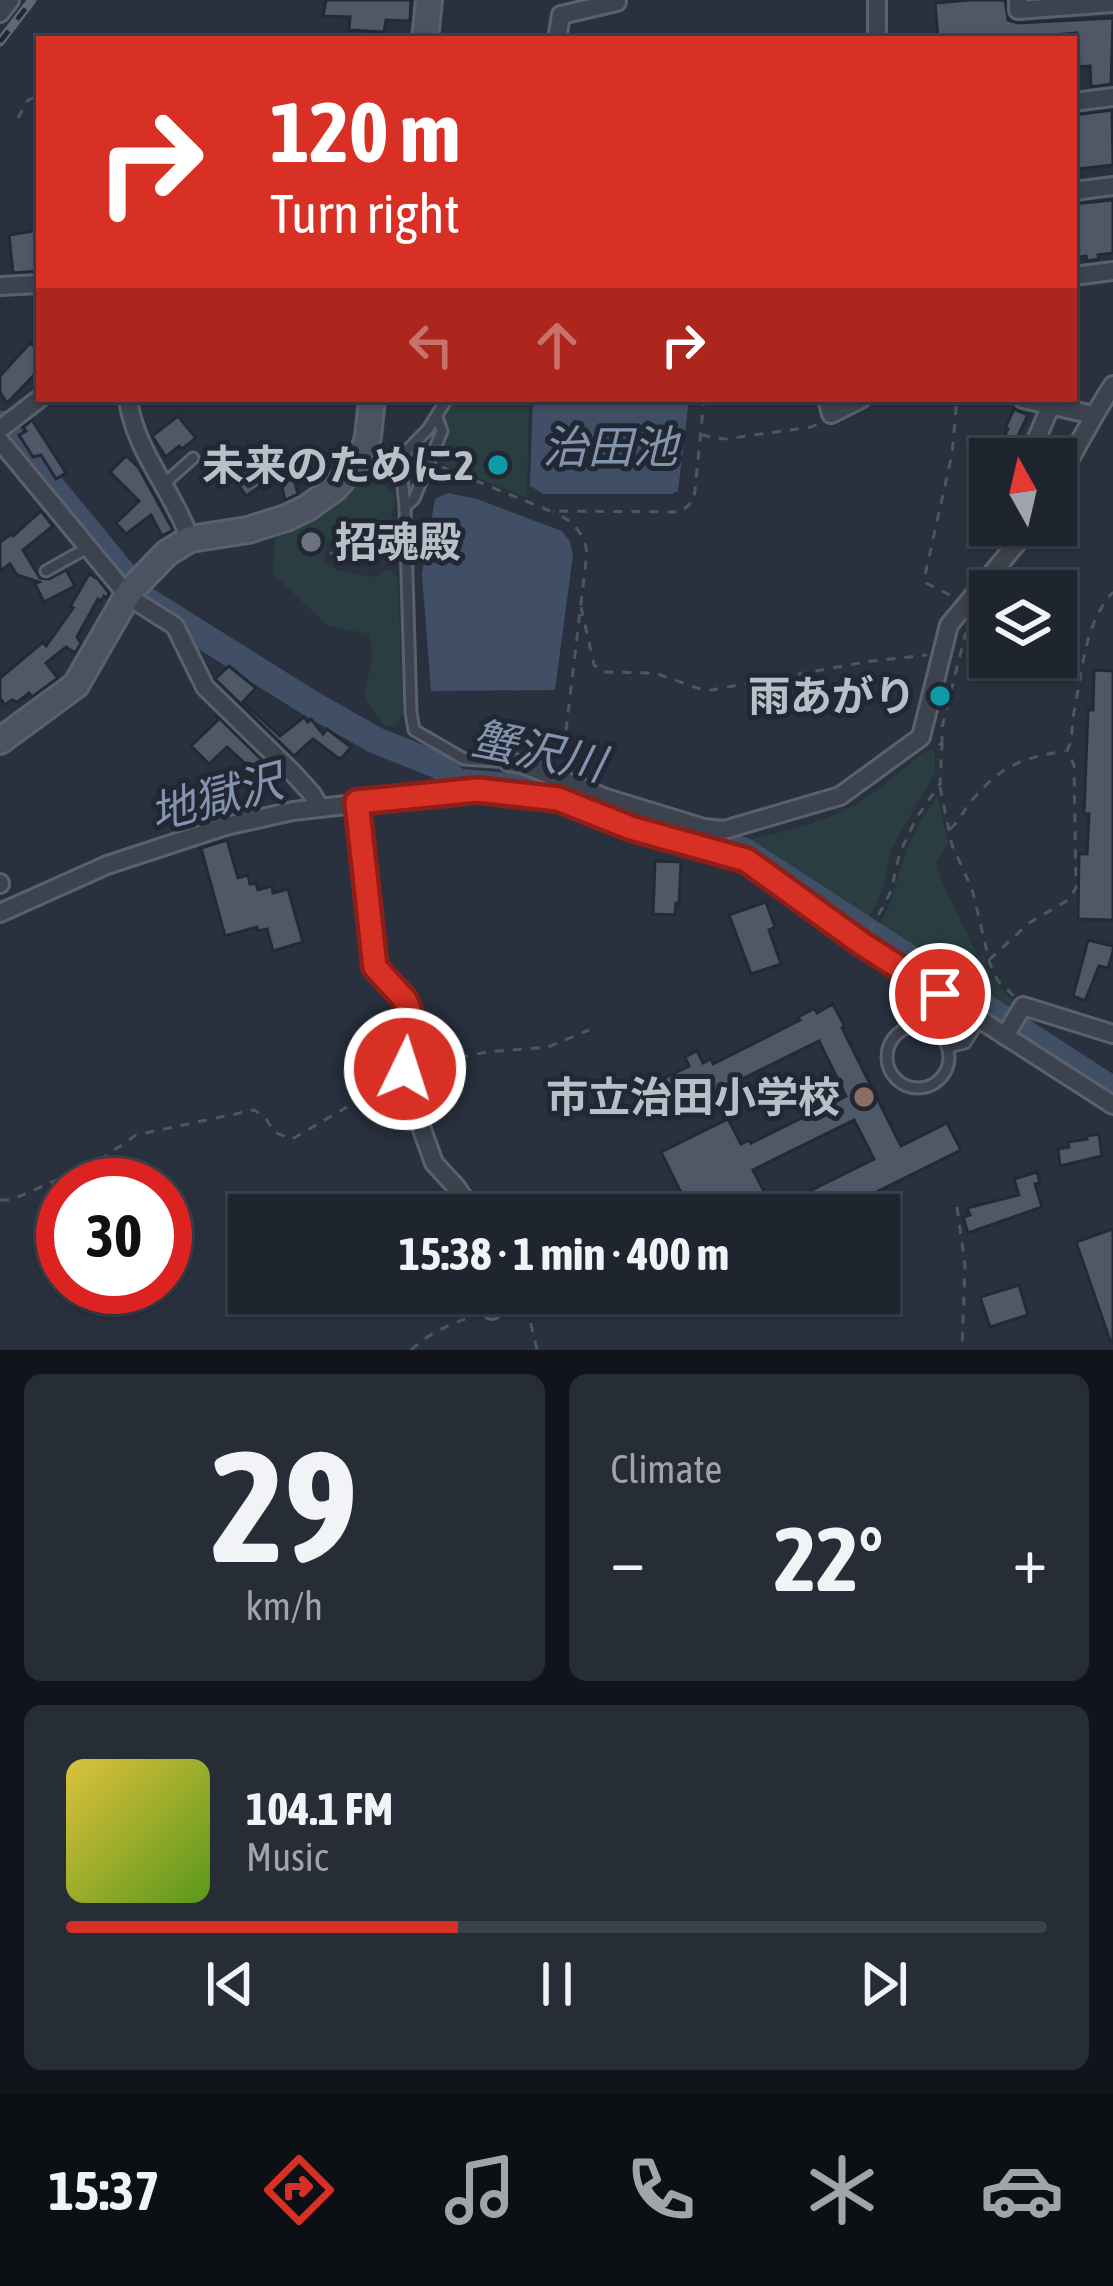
<!DOCTYPE html>
<meta charset="utf-8">
<style>
body{margin:0;font-family:"Asap Condensed","Noto Sans JP",sans-serif;background:#272d37;color:#f1f3f6;height:100vh;display:flex;flex-direction:column;font-size:45px;white-space:nowrap}
*{box-sizing:border-box;margin:0}
p{font-size:39px;color:#a1a5aa}
.icon{flex:none;width:66px;height:66px;fill:none;stroke:currentColor;stroke-width:2;stroke-linecap:round;stroke-linejoin:round}
.map{position:relative;height:1350px;overflow:hidden}
.details{display:flex;flex-direction:column;gap:24px;padding:24px;background:#11141a;flex:1}
.details>*{flex:none}
.hud{position:absolute;left:36px;top:36px;width:1041px;height:366px;border-radius:0px;box-shadow:0 3px 9px #0004,0 0 0 3px #3c424b;background:#d93025;color:#fff;overflow:hidden}
.needle{width:78px;rotate:352deg}
.fabs{position:absolute;left:969px;top:438px;display:grid;gap:24px}
.fabs a{display:grid;place-items:center;width:108px;height:108px;border-radius:0px;background:#1f252f;box-shadow:0 3px 9px #0004,0 0 0 3px #3c424b;font-size:60px}
.speed{position:absolute;left:36px;top:1158px;display:flex;gap:24px;font-size:60px;font-weight:700;text-align:center}
.speed>*{display:grid;place-content:center;width:156px;height:156px;border-radius:50%;background:#1f252f;box-shadow:0 3px 9px #0004,0 0 0 3px #3c424b;line-height:1}
.speed .limit{border:18px solid #d22;background:#fff;color:#111}
.pin{position:absolute;display:grid;place-items:center;width:102px;height:102px;color:#fff;margin:-51px;border:6px solid #fff;border-radius:50%;box-shadow:0 3px 12px #0007}
.me{position:absolute;width:132px;margin:-66px;rotate:4deg;stroke-linejoin:round;filter:drop-shadow(0 0 9px #0008)}
.turn{display:flex;align-items:center;gap:42px;height:252px;padding:0 36px;font-size:54px}
.turn .icon{width:156px;height:156px;stroke-width:2.5}
.turn b{display:block;font-size:84px;line-height:102px}
.lanes{display:flex;align-items:center;height:114px;padding:0 36px;background:#0003;justify-content:center;gap:60px;direction:ltr}
.lanes .off{opacity:.35}
.big{font-size:90px;font-weight:700;line-height:1.1}
.details .card{flex:1;display:flex;flex-direction:column;justify-content:center;gap:18px;min-width:0;padding:0 42px;border-radius:18px;background:#272d37}
.details .dial{align-items:center;gap:0}
.dial b{font-size:156px;line-height:1}
.song{display:flex;align-items:center;gap:36px}
.cover{width:144px;height:144px;border-radius:18px;background:linear-gradient(135deg,hsl(50 70% 55%),hsl(90 70% 35%))}
.played{height:12px;border-radius:6px;background:linear-gradient(90deg,#d93025 40%,#3c424b 40%)}
.keys{display:flex;justify-content:space-around;direction:ltr}
.heat{display:flex;justify-content:space-between;align-items:center;font-size:66px;direction:ltr}
.details .tiles{flex:1;display:grid;gap:24px;grid-template-columns:1fr 1fr}
.card:last-child{grid-column:span 2}
.trip{position:absolute;left:228px;top:1194px;width:672px;height:120px;border-radius:0px;background:#1f252f;box-shadow:0 3px 9px #0004,0 0 0 3px #3c424b;font-weight:700;line-height:120px;text-align:center}
.tabs{display:flex;height:192px;justify-content:space-around;align-items:center;background:#0c0f13;color:#a1a5aa}
.tabs .icon{width:84px;height:84px}
.tabs .active{color:#d93025}
.tabs b{font-size:54px;color:#f1f3f6}
.map>svg:first-child{display:block}
</style>
<div class="map">
<svg width="1113" height="1350" viewBox="0 0 1113 1350">
<rect width="100%" height="100%" fill="#29313f"/>
<g fill="#2a3d40">
<polygon points="450,399 529,399 527,498 436,461 445,431 442,413"/>
<polygon points="359,480 381,482 396,497 390,523 378,544 327,541 324,563 340,571 374,577 387,569 398,577 403,715 396,725 385,726 373,711 364,694 372,661 370,634 327,626 273,573 275,540 282,532 314,518"/>
<path d="M 931,750 L 935,752 L 935,773 L 891,849 L 883,889 L 868,920 L 768,855 L 741,842 C 775,833 811,827 843,811 C 872,797 897,774 922,753 Z"/>
<path d="M 937,796 L 948,843 L 936,862 L 943,884 L 977,955 L 984,955 C 989,977 997,986 1013,1000 L 1011,1013 L 878,927 C 893,904 896,881 905,855 C 912,834 925,815 937,796 Z"/>
</g>
<g fill="#404e66">
<polygon points="533,399 689,399 678,491 672,494 544,494 530,486"/>
<polygon points="448,493 477,499 562,531 570,542 573,555 555,690 431,691 422,574 435,499"/>
</g>
<g fill="none" stroke-linecap="round" stroke-linejoin="round">
<g stroke="#404e66" stroke-width="4.5">
<polyline points="319,800 457,782"/>
<polyline points="0,903 39,887"/>
</g>
<polyline stroke="#404e66" stroke-width="27" points="0,424 144,599 310,703 375,740 440,766 457,782 560,791 744,851 1113,1090"/>
</g>
<g fill="#4f5867" stroke="#232a36" stroke-width="3" fill-rule="evenodd">
<polygon points="326,0 411,0 410,21 386,20 384,32 349,30 350,17 323,16"/>
<polygon points="971,0 1005,0 1008,20 1018,23 1113,18 1111,84 1091,87 1090,66 1079,67 1077,33 1012,39 938,39 935,3"/>
<polygon points="1112,110 1113,165 1077,169 1074,115"/>
<polygon points="1113,200 1113,253 1098,255 1099,259 1087,261 1086,256 1074,258 1074,204"/>
<polygon points="39,230 39,271 13,273 9,235"/>
<polygon points="30,343 39,351 39,370 7,403 0,392 0,376"/>
<polygon points="1014,409 1028,415 1014,444 1020,446 1015,459 1007,459 996,454 1008,429 1005,428"/>
<polygon points="178,416 196,438 182,449 179,446 166,457 152,436"/>
<polygon points="32,420 66,473 56,479 41,455 33,457 19,435 26,431 23,427"/>
<polygon points="285,448 298,494 285,500 280,479 264,490 261,486 246,496 233,478 262,457 266,462"/>
<polygon points="125,457 128,457 139,468 173,530 162,536 151,515 126,534 116,523 139,501 110,472"/>
<polygon points="41,511 53,526 23,550 40,578 49,579 66,570 75,586 44,602 35,584 39,582 17,575 10,564 0,571 0,542 11,534 13,536"/>
<polygon points="89,574 98,579 109,593 107,598 104,596 101,601 98,599 77,637 81,643 75,653 66,647 46,663 58,678 32,697 29,693 18,702 12,700 5,705 0,698 0,678 43,642 46,646 73,608 70,607"/>
<polygon points="229,666 256,688 243,702 280,736 304,717 308,722 311,719 323,734 327,729 351,747 342,758 338,758 313,739 294,756 215,679"/>
<polygon points="1094,670 1113,671 1113,920 1078,919 1079,854 1087,854 1089,814 1084,814 1088,710 1093,710"/>
<polygon points="215,714 268,766 261,773 253,765 250,768 227,747 209,764 191,746 218,720"/>
<polygon points="227,840 238,878 248,875 250,884 256,883 258,890 272,886 273,893 288,889 303,942 273,951 267,929 258,931 257,927 225,936 201,848"/>
<polygon points="655,861 681,862 679,903 676,903 675,915 653,914"/>
<polygon points="766,902 775,927 769,930 781,964 751,974 729,915"/>
<polygon points="1088,940 1113,946 1113,952 1108,968 1099,966 1085,1001 1073,996"/>
<path d="M 833,1004 L 845,1027 L 842,1028 L 901,1146 L 947,1123 L 961,1150 L 830,1215 L 760,1215 L 752,1195 L 712,1215 L 692,1215 L 661,1152 L 728,1119 L 741,1144 L 749,1140 L 751,1143 L 846,1096 L 819,1041 L 688,1106 L 684,1097 L 653,1112 L 642,1089 L 689,1066 L 685,1057 L 697,1051 L 703,1063 L 711,1059 L 713,1064 L 800,1020 L 798,1017 L 815,1008 L 817,1013 ZM 854,1120 L 874,1159 L 773,1209 L 753,1170 Z"/>
<polygon points="1099,1134 1102,1156 1060,1166 1058,1149 1069,1147 1068,1142 1087,1139 1086,1136"/>
<polygon points="1037,1172 1040,1183 1035,1184 1042,1207 968,1233 963,1217 970,1215 967,1208 1019,1195 1014,1179"/>
<polygon points="1113,1229 1113,1343 1111,1343 1076,1242"/>
<polygon points="1019,1285 1028,1315 990,1327 980,1297"/>
</g>
<g fill="none" stroke-linecap="round" stroke-linejoin="round">
<defs>
<g id="lane">
<polyline points="367,457 400,458 405,507 411,712 414,730 464,759 508,762"/>
<polyline points="400,458 428,429 447,399"/>
<polyline points="164,484 193,458"/>
<polyline points="405,507 414,499 442,431 437,417"/>
<polyline points="46,571 87,548"/>
<circle cx="918" cy="1057" r="31"/>
<polyline points="947,1047 965,1043 980,1019"/>
</g>
<g id="street">
<polyline points="1018,0 1018,10 1113,3"/>
<polyline points="0,13 10,0"/>
<polyline points="557,39 561,15 617,2"/>
<polyline points="877,39 877,0"/>
<polyline points="1074,102 1113,97"/>
<polyline points="1074,191 1113,186"/>
<polyline points="1074,276 1113,271"/>
<polyline points="0,286 39,284"/>
<path d="M 128,399 C 135,452 173,490 190,539"/>
<polyline points="827,399 831,414 861,399"/>
<polyline points="1023,399 1093,415"/>
<polyline points="0,429 39,399"/>
<polyline points="0,441 129,597 175,626 205,687 294,774 312,794 319,806"/>
<polyline points="1028,459 1051,405"/>
<path d="M 1056,484 C 1075,451 1092,417 1113,385"/>
<polyline points="508,762 525,765 606,798 704,828 724,830 840,796 921,737 949,625 1032,525"/>
<polyline points="357,802 369,890 370,938 375,967 405,1000 409,1009 410,1030 405,1069 409,1093 434,1163 457,1188 475,1215"/>
<polyline points="0,883 0,884"/>
<polyline points="0,913 107,865 226,826 293,811 478,790 558,799 631,828 746,860 861,943 1113,1105"/>
<polyline points="1005,1036 1023,1006 1113,1034"/>
<polyline points="487,1293 492,1310"/>
</g>
<g id="secondary">
<polyline points="425,39 429,0"/>
<polyline points="0,741 76,685 130,591 167,553 190,539 248,530 286,518 307,508 335,488 362,457 368,437 372,399"/>
</g>
</defs>
<use href="#lane" stroke="#5a616c" stroke-width="15"/>
<use href="#street" stroke="#5a616c" stroke-width="22"/>
<use href="#secondary" stroke="#5a616c" stroke-width="30"/>
<g stroke="#49595d" stroke-width="3" stroke-dasharray="9 9" stroke-linecap="butt">
<polyline points="18,118 28,100 39,96"/>
<polyline points="701,435 725,439 811,427 821,423"/>
<polyline points="442,467 550,511 681,512 694,500 704,399"/>
<polyline points="330,553 394,561"/>
<polyline points="950,595 926,583 925,575 952,454 957,399"/>
<polyline points="581,607 594,665 604,672 655,673 706,691 865,662 927,655"/>
<polyline points="942,745 942,727 966,632"/>
<path d="M 543,754 L 560,746 L 565,739 L 587,552 C 583,531 572,520 553,512"/>
<polyline points="940,787 952,845 972,889 990,964 998,981 1014,996"/>
<path d="M 950,829 C 960,821 964,809 973,799 C 1002,765 1022,758 1065,751"/>
<polyline points="870,931 891,891 900,852 917,817 940,784 942,745 933,742"/>
<path d="M 989,960 L 1029,923 L 1068,900 L 1076,888 L 1074,765 L 1067,750 C 1074,738 1071,726 1074,712 C 1083,670 1083,626 1113,592"/>
<polyline points="424,1064 487,1052 548,1047 589,1030"/>
<polyline points="0,1200 11,1200 94,1164 136,1135 254,1110 265,1117 274,1132 292,1139 390,1082"/>
<polyline points="957,1207 965,1265 962,1350"/>
<polyline points="509,1304 521,1302 528,1311 537,1350"/>
<path d="M 411,1350 C 430,1332 452,1323 477,1315"/>
</g>
<use href="#lane" stroke="#3c434f" stroke-width="9"/>
<use href="#street" stroke="#3c434f" stroke-width="16"/>
<use href="#secondary" stroke="#4b5262" stroke-width="24"/>
<defs>
<polyline id="rail" points="0,42 32,0"/>
</defs>
<use href="#rail" stroke="#5f6776" stroke-width="9"/>
<use href="#rail" stroke="#212834" stroke-width="4.5" stroke-dasharray="14" stroke-linecap="butt"/>
</g>
<g fill="none" stroke-linecap="round" stroke-linejoin="round">
<defs>
<polyline id="route" points="405,1069 410,1030 409,1009 405,1000 375,967 357,802 478,790 558,799 631,828 746,860 861,943 940,994"/>
</defs>
<use href="#route" stroke="#8d1f18" stroke-width="30"/>
<use href="#route" stroke="#d93025" stroke-width="21"/>
</g>
<g fill="#0f9aa8" stroke="#212834" stroke-width="4.5">
<circle cx="498" cy="465" r="12"/>
<circle cx="940" cy="696" r="12"/>
</g>
<circle fill="#6b7280" stroke="#212834" stroke-width="4.5" cx="311" cy="542" r="12"/>
<circle fill="#8d6e63" stroke="#212834" stroke-width="4.5" cx="864" cy="1097" r="12"/>
<g text-anchor="middle" dominant-baseline="central" stroke-width="10" stroke-linejoin="round" paint-order="stroke">
<g font-size="42" font-weight="bold" fill="#b9bfc9" stroke="#212834" text-anchor="end">
<text x="474" y="465">未来のために2</text>
<text x="335" y="542" text-anchor="start">招魂殿</text>
<text x="916" y="696">雨あがり</text>
<text x="840" y="1097">市立治田小学校</text>
</g>
<g font-size="45" font-style="italic" fill="#8494ae" stroke="#212834">
<text x="610" y="447">治田池</text>
<text transform="translate(538 751) rotate(12)">蟹沢川</text>
<text transform="translate(216 797) rotate(-15)">地獄沢</text>
</g>
</g>
</svg>
<div class="fabs">
<a><svg class="needle" viewBox="-14 -14 28 28"><path d="M0-13l5 13h-10z" fill="#e53935"/><path d="M0 13l5-13h-10z" fill="#a1a5aa"/></svg></a>
<a><svg class="icon" aria-label="layers" viewBox="0 0 24 24"><path d="M12 4l9 5-9 5-9-5zM3 14l9 5 9-5"/></svg></a>
</div>
<div class="speed"><div class="limit">30</div></div>
<div class="pin" style="left:940px;top:994px;background:#d93025"><svg class="icon" aria-label="arrive" viewBox="0 0 24 24"><path d="M6 21V4h12l-3 4 3 4H6"/></svg></div>
<svg class="me" style="left:405px;top:1069px" viewBox="-20 -20 40 40"><circle r="17" fill="#d93025" stroke="#fff" stroke-width="3"/><path d="M0-11L8 9 0 5-8 9z" fill="#fff"/></svg>
<div class="trip">15:38 · 1 min · 400 m</div>
<div class="hud">
<div class="turn"><svg class="icon" aria-label="right" viewBox="0 0 24 24"><path d="M7 20v-9h11M14 6l5 5-5 5"/></svg><div><b>120 m</b>Turn right</div></div>
<div class="lanes"><svg class="icon off" aria-label="left" viewBox="0 0 24 24"><path d="M17 20v-9H6M10 6l-5 5 5 5"/></svg><svg class="icon off" aria-label="ahead" viewBox="0 0 24 24"><path d="M12 20V5M6 11l6-6 6 6"/></svg><svg class="icon" aria-label="right" viewBox="0 0 24 24"><path d="M7 20v-9h11M14 6l5 5-5 5"/></svg></div>
</div>
</div>
<section class="details">
<div class="tiles">
<div class="card dial"><b>29</b><p>km/h</p></div>
<div class="card"><p>Climate</p>
<div class="heat"><a>−</a><b class="big">22°</b><a>+</a></div>
</div>
<div class="card">
<div class="song"><i class="cover"></i><div><b>104.1 FM</b><p>Music</p></div></div>
<div class="played"></div>
<div class="keys"><svg class="icon" aria-label="previous" viewBox="0 0 24 24"><path d="M18 5L8 12l10 7zM5 5v14"/></svg><svg class="icon" aria-label="pause" viewBox="0 0 24 24"><path d="M8 5v14M16 5v14"/></svg><svg class="icon" aria-label="next" viewBox="0 0 24 24"><path d="M6 5l10 7-10 7zM19 5v14"/></svg></div>
</div>
</div>
</section>
<nav class="tabs">
<b>15:37</b>
<svg class="icon active" aria-label="directions" viewBox="0 0 24 24"><path d="M12 3l9 9-9 9-9-9zM9 14v-3h6M13 9l2 2-2 2"/></svg>
<svg class="icon" aria-label="music" viewBox="0 0 24 24"><path d="M9 18V5l10-2v13"/><circle cx="6" cy="18" r="3"/><circle cx="16" cy="16" r="3"/></svg>
<svg class="icon" aria-label="phone" viewBox="0 0 24 24"><path d="M5 4h4l2 5-3 2q2 4 5 5l2-3 5 2v4C11 20 4 13 5 4z"/></svg>
<svg class="icon" aria-label="climate" viewBox="0 0 24 24"><path d="M12 3v18M4 7l16 10M4 17L20 7"/></svg>
<svg class="icon" aria-label="car" viewBox="0 0 24 24"><path d="M5 17H2v-5l4-1 3-4h7l3 4 3 1v5h-3M9 17h6M6 11h13"/><circle cx="7" cy="17" r="2"/><circle cx="17" cy="17" r="2"/></svg>
</nav>
